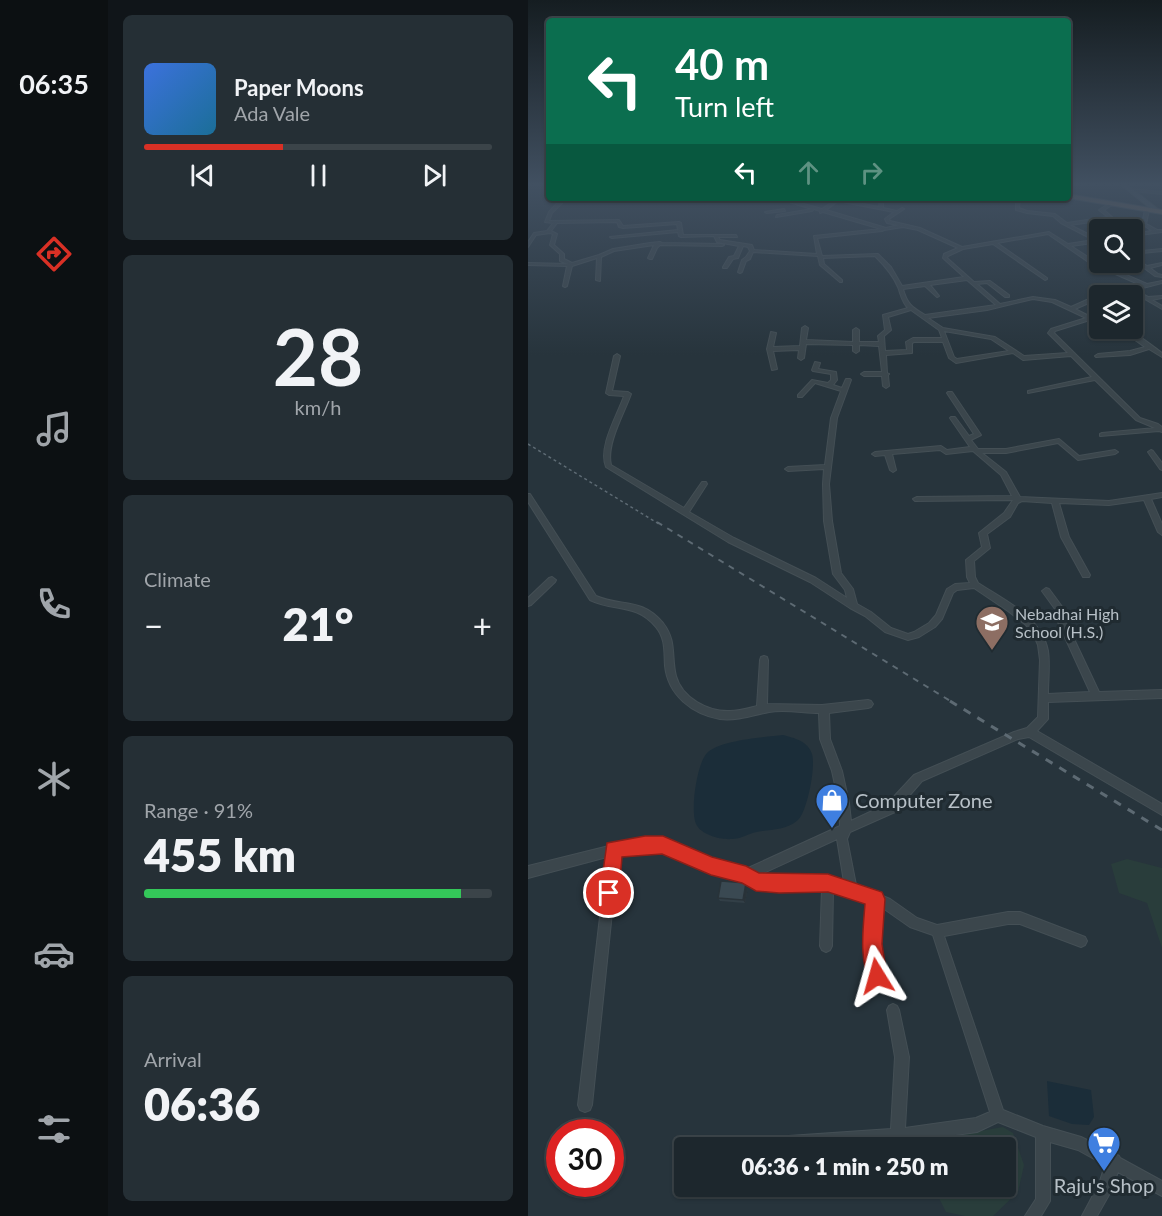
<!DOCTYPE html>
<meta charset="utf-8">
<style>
body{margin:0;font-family:Lato,sans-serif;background:#252f35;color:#f1f3f6;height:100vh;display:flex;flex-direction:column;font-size:22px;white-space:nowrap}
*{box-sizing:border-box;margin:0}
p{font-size:20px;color:#a0a5aa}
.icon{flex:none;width:33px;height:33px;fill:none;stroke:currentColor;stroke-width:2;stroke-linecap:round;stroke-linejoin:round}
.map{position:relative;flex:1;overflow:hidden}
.side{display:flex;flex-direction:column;gap:15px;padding:15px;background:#101519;width:420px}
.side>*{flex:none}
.guide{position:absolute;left:18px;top:18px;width:525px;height:183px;border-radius:6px;box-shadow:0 2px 4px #0004,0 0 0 2px #3b4449;background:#0b6e4f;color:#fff;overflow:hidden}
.buttons{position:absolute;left:561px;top:219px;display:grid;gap:12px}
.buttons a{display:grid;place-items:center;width:54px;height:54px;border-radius:6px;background:#1d272d;box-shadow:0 2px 4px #0004,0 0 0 2px #3b4449;font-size:30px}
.speed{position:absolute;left:18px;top:1119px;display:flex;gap:12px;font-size:30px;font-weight:700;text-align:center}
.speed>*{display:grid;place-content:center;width:78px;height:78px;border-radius:50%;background:#1d272d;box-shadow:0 2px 4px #0004,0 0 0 2px #3b4449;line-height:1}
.speed .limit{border:9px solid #d22;background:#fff;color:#111}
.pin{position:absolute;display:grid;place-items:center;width:51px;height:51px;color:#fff;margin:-26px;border:3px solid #fff;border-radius:50%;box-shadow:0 2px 6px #0007}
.me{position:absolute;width:66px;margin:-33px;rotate:352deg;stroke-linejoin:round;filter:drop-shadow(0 0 4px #0008)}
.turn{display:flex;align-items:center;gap:21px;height:126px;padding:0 30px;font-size:27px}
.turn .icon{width:78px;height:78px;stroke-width:2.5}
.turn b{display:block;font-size:42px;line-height:51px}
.lanes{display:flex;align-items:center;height:57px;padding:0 30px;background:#0003;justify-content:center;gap:30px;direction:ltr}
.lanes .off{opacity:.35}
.big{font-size:45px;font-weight:800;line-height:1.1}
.side .widget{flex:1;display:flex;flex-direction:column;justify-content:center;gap:9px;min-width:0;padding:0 21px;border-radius:9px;background:#252f35}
.side .dial{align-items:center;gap:0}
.dial b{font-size:78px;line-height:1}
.song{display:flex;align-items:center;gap:18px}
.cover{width:72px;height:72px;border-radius:9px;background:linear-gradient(135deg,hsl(220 70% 55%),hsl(200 70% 35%))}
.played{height:6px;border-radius:3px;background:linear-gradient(90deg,#d93025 40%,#3b4449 40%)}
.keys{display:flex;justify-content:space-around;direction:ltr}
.heat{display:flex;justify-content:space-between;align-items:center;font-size:33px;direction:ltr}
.charge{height:9px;border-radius:4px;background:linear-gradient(90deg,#34c759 91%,#3b4449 0)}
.trip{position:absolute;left:146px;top:1137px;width:342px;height:60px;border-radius:6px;background:#1d272d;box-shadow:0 2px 4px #0004,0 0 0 2px #3b4449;font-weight:800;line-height:60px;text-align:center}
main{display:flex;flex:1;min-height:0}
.tabs{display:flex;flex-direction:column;width:108px;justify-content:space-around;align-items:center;background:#0c1012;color:#a0a5aa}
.tabs .icon{width:42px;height:42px}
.tabs .active{color:#d93025}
.tabs b{font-size:27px;color:#f1f3f6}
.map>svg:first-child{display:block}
</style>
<main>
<nav class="tabs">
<b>06:35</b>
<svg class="icon active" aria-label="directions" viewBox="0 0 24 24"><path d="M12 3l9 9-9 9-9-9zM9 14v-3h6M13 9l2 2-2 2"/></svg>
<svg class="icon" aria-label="music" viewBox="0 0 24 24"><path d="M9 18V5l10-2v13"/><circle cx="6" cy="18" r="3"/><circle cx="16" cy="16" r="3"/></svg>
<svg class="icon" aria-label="phone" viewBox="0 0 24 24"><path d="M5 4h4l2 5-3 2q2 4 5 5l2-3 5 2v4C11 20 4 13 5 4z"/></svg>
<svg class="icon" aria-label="climate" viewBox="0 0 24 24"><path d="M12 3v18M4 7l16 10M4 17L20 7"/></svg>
<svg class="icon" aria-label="car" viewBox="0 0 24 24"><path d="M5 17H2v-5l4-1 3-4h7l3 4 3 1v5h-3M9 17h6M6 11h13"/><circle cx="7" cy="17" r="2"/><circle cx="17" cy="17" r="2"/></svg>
<svg class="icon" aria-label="filters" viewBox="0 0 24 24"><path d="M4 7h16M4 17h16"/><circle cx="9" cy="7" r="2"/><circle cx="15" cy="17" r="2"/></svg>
</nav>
<section class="side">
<div class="widget">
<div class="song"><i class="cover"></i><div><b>Paper Moons</b><p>Ada Vale</p></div></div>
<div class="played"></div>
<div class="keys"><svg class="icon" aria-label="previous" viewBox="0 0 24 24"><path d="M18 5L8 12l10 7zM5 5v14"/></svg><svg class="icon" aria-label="pause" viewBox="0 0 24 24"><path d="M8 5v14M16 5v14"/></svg><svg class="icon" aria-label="next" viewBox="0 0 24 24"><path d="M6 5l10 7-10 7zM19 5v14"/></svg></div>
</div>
<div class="widget dial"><b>28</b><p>km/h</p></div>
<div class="widget"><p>Climate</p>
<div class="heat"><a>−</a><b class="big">21°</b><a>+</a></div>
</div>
<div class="widget"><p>Range · 91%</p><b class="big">455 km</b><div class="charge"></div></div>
<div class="widget"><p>Arrival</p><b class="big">06:36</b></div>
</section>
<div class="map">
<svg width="634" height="1216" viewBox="0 0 634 1216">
<rect width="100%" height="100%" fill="#27343c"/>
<g fill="#293d3b">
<polygon points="599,859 634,868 634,948 619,903 591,893 583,864"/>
<polygon points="475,1127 485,1133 496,1165 490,1192 465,1216 437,1216 418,1212 411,1198 410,1187 477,1186 477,1148 407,1147 407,1139"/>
</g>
<g fill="#1b2d39">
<path d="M 255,735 C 266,738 280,741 284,754 C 288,767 279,812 270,820 C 255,833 237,828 222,834 C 216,836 211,839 204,839 C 193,840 173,835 168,824 C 162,810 169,763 179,753 C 192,740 237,737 255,735 Z"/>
<polygon points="519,1081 563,1090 566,1117 561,1125 544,1124 521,1116"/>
</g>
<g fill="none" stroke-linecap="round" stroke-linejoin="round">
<defs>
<g id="street">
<polygon points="603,189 634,192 634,194 604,191"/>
<path d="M 31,198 L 38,199 L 24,213 L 21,221 L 91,220 L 95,226 L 151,222 L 153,223 L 155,235 L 208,235 L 209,237 L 190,237 L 192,240 L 224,245 L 226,250 L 289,254 L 286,236 L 353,229 L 295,212 L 292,213 L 292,211 L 286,209 L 284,211 L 248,217 L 249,215 L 284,209 L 248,198 L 254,198 L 294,209 L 309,199 L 351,207 L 352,200 L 354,198 L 358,198 L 355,201 L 355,208 L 369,211 L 374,208 L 376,209 L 361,219 L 362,221 L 392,228 L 434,247 L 521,232 L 540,244 L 566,240 L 533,223 L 525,216 L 499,213 L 488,210 L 488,198 L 492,198 L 491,208 L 499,211 L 527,214 L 539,223 L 580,217 L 571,210 L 582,203 L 584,203 L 584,205 L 576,210 L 584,217 L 584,219 L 542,225 L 572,240 L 572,242 L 543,246 L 566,261 L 619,284 L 634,281 L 634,283 L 607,290 L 620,297 L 634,296 L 634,298 L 624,300 L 634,306 L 634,309 L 603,291 L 582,296 L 572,296 L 572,298 L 547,309 L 559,315 L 572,316 L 572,319 L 565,319 L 527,331 L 526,333 L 612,418 L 630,424 L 634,427 L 634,432 L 631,431 L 572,436 L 572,434 L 574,433 L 627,428 L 608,420 L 567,380 L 500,393 L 500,391 L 564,377 L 543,356 L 495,360 L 485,353 L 428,363 L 421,358 L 415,342 L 386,342 L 384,343 L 384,353 L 358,355 L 359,373 L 361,374 L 360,375 L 361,386 L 358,388 L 355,386 L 354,376 L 336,376 L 333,374 L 336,372 L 354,372 L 351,346 L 331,345 L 331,351 L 328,353 L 325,351 L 325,345 L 278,344 L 276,358 L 273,360 L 270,358 L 271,350 L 245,351 L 249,369 L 244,370 L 239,349 L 243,332 L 248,333 L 245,347 L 272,346 L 274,328 L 277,326 L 280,328 L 278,340 L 325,342 L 325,330 L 328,328 L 331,330 L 331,342 L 351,342 L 350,336 L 357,330 L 355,315 L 380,308 C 374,302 373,295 370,287 C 365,275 356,265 347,256 L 295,258 L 296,264 L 314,280 L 314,282 L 312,282 L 292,265 L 290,256 L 225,252 L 222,259 L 218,261 L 214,272 L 212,273 L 210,272 L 214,260 L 218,257 L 222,251 L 220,247 L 215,246 L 210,258 L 205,259 L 199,268 L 195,268 L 195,267 L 201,257 L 206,256 L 211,246 L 189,242 L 186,236 L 153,237 L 151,236 L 150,232 L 84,238 L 82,237 L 150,230 L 149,224 L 95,228 L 91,227 L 89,222 L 29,223 L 23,231 L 29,234 L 26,245 L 36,254 L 36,259 L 44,263 L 71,255 L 85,249 L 122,243 L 132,242 L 134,243 L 194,244 L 196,245 L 194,246 L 132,245 L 129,248 L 124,259 L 122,259 L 120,258 L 126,245 L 86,251 L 73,257 L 72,281 L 68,280 L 69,258 L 44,266 L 39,286 L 37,287 L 35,286 L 39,266 L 0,265 L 0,263 L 40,264 L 32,261 L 32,254 L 22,245 L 25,234 L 22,233 L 8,235 L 0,247 L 0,242 L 6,233 L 19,231 L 25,223 L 17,222 L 21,212 L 33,199 ZM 310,201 L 366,212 L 357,219 L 359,223 L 370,225 L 358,228 L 298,210 ZM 375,227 L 390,230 L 430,248 L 416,254 L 415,258 L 436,277 L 374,286 L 363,267 L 350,254 L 294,256 L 289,238 L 354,231 L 356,230 ZM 520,234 L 562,263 L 615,286 L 570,295 L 543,307 L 527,300 L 505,297 L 472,304 L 449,284 L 459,283 L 477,297 L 481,297 L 481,295 L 462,281 L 446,282 L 419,258 L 420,256 L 435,249 L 465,244 L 517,280 L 519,279 L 519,278 L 469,243 ZM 439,280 L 468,305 L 397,315 C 384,307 379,304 375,289 L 397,286 L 409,297 L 411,296 L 402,285 ZM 505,299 L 524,302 L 558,318 L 523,329 L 520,333 L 540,353 L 496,356 L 467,337 L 415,328 L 400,318 L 459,310 ZM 383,310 L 411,330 L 414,338 L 385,338 L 378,342 L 379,350 L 357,351 L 356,336 L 363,330 L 360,317 ZM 416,331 L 463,339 L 481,351 L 429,359 L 426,357 Z"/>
<polygon points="208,198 215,198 213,199"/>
<polygon points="256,209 257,211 239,213 237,212"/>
<polygon points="619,209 621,210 618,224 629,230 634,230 634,232 604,236 604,234 624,231 614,224 617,210"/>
<polygon points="634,249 634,251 604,254 604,252"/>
<polygon points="604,256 619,266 634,263 634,265 622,268 630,274 634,275 634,277 627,276 604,259"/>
<path d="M 590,328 C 603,328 623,345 634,353 L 634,357 L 621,349 L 602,355 L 568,357 L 567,356 L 570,354 L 602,351 L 617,347 Z"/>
<path d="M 89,354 L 92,356 L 84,391 L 100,392 L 103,394 C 96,414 78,444 83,465 L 156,508 L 174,482 L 178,482 L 179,484 L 161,512 L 206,538 L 288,578 L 319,598 L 317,590 L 305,574 L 296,521 L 295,484 L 296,469 L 260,471 L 257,469 L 260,467 L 297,465 L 303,418 L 313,391 L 287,383 L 274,397 L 270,397 L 270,395 L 284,380 L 300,383 L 303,380 L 303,374 L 285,371 L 284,370 L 287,362 L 292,363 L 290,369 L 308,372 L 309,380 L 305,385 L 314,388 L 318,379 L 322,379 L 323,380 L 309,418 L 301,484 L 304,521 L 313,573 L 325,589 L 329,604 L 343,612 L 363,628 L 380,634 L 386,632 L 401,623 L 408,615 L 419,589 L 427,584 L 442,583 L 439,577 L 438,560 L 454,547 L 451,533 L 476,513 L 485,500 L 387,501 L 385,499 L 389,497 L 484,496 L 473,475 L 445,451 L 418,454 L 412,450 L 364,454 L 368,470 L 365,472 L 362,470 L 357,455 L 347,456 L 344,454 L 347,452 L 413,446 L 419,450 L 442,447 L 422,418 L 423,417 L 427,417 L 441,436 L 446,434 L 419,393 L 420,392 L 424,392 L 453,435 L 443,440 L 450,449 L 478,449 L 531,439 L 551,456 L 587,450 L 590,452 L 587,454 L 550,460 L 530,443 L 478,453 L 454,453 L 478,472 L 492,497 L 581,501 L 634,493 L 634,497 L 623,499 L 634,524 L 634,535 L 630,532 L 616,500 L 581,505 L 531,503 L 541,537 L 562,575 L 561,577 L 555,577 L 533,537 L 524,503 L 494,501 L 490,503 L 482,517 L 459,534 L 462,548 L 446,561 L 447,577 L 450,583 C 476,600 514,617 520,651 C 522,665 520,680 520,694 L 562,692 L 529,620 L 527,609 L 514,591 L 518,588 L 521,589 L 535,608 L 537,620 L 571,692 L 634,690 L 634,698 L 520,702 L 520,719 L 509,731 L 634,804 L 634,815 L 501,737 L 490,739 L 394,781 L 367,812 L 322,832 L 319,839 L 328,885 L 362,899 L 389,918 L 409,925 L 480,912 L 492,912 L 557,937 L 559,941 L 557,945 L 553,947 L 492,924 L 480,924 L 416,936 L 475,1110 L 515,1126 L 553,1137 L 591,1156 L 592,1158 L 634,1181 L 634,1196 L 590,1172 L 582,1193 L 569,1216 L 554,1216 L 571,1184 L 577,1165 L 550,1150 L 522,1142 L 522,1201 L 513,1216 L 497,1216 L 508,1199 L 508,1137 L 470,1122 L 449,1132 L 370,1143 L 301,1148 L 240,1148 L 239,1144 L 241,1139 L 246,1137 L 363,1129 L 367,1057 L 359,1010 L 361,1006 L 365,1004 L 369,1006 L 371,1010 L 381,1057 L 377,1128 L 448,1118 L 462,1112 L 405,935 L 382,927 L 352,906 L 350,944 L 355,976 L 353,980 L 349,982 L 345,980 L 343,976 L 338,944 L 341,902 L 323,895 L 305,890 L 304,946 L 302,950 L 298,952 L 294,950 L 292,946 L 294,889 L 251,890 L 228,888 L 215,880 L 183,872 L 135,850 L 117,850 L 90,855 L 64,1105 L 62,1110 L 57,1112 L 52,1110 L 50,1105 L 79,857 L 0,878 L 0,866 L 85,845 L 117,840 L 135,840 L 183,861 L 218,869 L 312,826 L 311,803 L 304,771 L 292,739 L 291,713 C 275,713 257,709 241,712 C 226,715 209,721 192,719 C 164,714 140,695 137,666 C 136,652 138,639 128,627 C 108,603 87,612 62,600 L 0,502 L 0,494 L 2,494 L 68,596 C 93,607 113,597 135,623 C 149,641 143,656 148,676 C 154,698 180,712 202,711 C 211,711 221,708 229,706 L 232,660 L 233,657 L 236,656 L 239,657 L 240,660 L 239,704 L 294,705 L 340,700 L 343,701 L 345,704 L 343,707 L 340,708 L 301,713 L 302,739 L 314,771 L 321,803 L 323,821 L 359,804 L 386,775 L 486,732 L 499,728 L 510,717 L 512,660 L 510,645 L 505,633 L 498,625 L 480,611 L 446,588 L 429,590 L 425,593 L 414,619 L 407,627 L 391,637 L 380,640 L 357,632 L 337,616 L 322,608 L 282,582 L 200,542 L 78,467 C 70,447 89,416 96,396 L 81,395 L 78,393 L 86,356 ZM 309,839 L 316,882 L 300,877 L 251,878 L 229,876 Z"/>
<polygon points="623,450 625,451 634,463 634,470 632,469 620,452"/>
<polygon points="24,577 28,580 27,582 3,605 0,606 0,598 21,578"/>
</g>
<polygon id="secondary" points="593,185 599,185 631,210 631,212 627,212"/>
<polygon id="highway" points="540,194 634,210 634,214 540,198"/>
</defs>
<use href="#street" stroke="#444f55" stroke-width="2"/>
<use href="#secondary" stroke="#444f55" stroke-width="2"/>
<use href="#highway" stroke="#465057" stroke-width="2"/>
<use href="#street" fill="#3b464c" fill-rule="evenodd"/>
<use href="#secondary" fill="#49565f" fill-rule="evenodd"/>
<use href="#highway" fill="#716359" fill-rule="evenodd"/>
<polyline stroke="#5d6a73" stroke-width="1.5" stroke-dasharray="3 3" stroke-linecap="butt" points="0,444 131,524"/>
<polyline stroke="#5d6a73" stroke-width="2" stroke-dasharray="6 6" stroke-linecap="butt" points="129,522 424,702"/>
<polyline stroke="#5d6a73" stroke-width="3" stroke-dasharray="8 8" stroke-linecap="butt" points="422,701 634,830"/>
</g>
<polygon fill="#323f47" points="218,883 220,887 217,903 192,901 190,898"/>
<polygon fill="#293339" points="218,883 220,887 217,903 215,900"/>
<polygon fill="#3a4952" stroke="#293339" stroke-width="1.5" points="193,881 218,883 215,900 190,898"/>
<linearGradient id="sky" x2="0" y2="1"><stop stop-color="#151d21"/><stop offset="0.52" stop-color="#415061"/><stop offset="1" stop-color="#415061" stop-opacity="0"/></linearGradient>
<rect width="634" height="355" fill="url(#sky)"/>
<path fill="#d93025" stroke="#8d1f18" stroke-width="1.5" d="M 117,836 L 135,836 L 184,857 L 218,866 L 231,873 L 300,874 L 354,892 L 357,899 L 354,944 L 359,976 L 356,983 L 349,986 L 342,983 C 331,958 335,930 337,904 L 300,892 L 251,893 L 228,891 L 214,883 L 183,875 L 134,854 L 94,857 L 91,893 L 88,900 L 81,902 L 75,900 L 72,893 L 79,843 Z"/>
<defs>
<symbol id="school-pin" viewBox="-11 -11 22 30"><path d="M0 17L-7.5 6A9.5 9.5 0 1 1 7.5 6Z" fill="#8d6e63" stroke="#202b31"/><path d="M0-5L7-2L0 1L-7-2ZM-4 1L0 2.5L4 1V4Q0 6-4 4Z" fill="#fff"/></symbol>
<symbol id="shop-pin" viewBox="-11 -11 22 30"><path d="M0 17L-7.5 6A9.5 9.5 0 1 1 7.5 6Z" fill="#3f7fe0" stroke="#202b31"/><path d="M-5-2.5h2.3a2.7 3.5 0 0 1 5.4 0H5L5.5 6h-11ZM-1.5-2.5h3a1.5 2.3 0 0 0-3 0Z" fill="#fff"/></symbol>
<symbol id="supermarket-pin" viewBox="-11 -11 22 30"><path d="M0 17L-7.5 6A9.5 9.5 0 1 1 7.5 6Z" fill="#3f7fe0" stroke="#202b31"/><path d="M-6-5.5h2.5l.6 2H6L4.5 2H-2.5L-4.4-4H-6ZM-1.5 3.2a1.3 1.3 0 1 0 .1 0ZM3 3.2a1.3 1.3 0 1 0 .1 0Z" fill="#fff"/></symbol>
</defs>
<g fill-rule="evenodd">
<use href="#school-pin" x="445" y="603" width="38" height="52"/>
<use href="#shop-pin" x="285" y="781" width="38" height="52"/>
<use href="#supermarket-pin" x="557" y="1124" width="38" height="52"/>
</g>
<g text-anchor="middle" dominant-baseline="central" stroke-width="6" stroke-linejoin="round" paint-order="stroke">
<g font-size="16" fill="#b7c0c7" stroke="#202b31" text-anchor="start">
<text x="487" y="613">Nebadhai High<tspan x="487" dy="18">School (H.S.)</tspan></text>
</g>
<g font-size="20" fill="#b7c0c7" stroke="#202b31" text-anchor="start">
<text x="327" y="800">Computer Zone</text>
<text x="576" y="1185" text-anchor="middle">Raju's Shop</text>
</g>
</g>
</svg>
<div class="buttons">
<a><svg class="icon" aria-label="search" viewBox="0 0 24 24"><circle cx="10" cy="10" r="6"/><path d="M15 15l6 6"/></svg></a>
<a><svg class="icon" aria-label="layers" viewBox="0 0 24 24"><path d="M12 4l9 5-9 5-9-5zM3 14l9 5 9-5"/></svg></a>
</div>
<div class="speed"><div class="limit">30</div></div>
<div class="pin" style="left:81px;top:893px;background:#d93025"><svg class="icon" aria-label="arrive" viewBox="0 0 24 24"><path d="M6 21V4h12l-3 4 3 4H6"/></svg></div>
<svg class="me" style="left:349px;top:976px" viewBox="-20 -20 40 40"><path d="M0-17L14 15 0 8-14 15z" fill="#d93025" stroke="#fff" stroke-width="4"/></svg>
<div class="trip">06:36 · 1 min · 250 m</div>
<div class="guide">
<div class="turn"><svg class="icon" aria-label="left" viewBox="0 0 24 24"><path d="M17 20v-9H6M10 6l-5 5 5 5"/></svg><div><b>40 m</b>Turn left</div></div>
<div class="lanes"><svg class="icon" aria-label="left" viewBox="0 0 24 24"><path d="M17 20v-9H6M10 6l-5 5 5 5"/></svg><svg class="icon off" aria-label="ahead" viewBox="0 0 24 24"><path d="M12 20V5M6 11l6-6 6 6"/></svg><svg class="icon off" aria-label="right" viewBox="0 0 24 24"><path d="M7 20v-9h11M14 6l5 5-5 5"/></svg></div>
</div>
</div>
</main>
